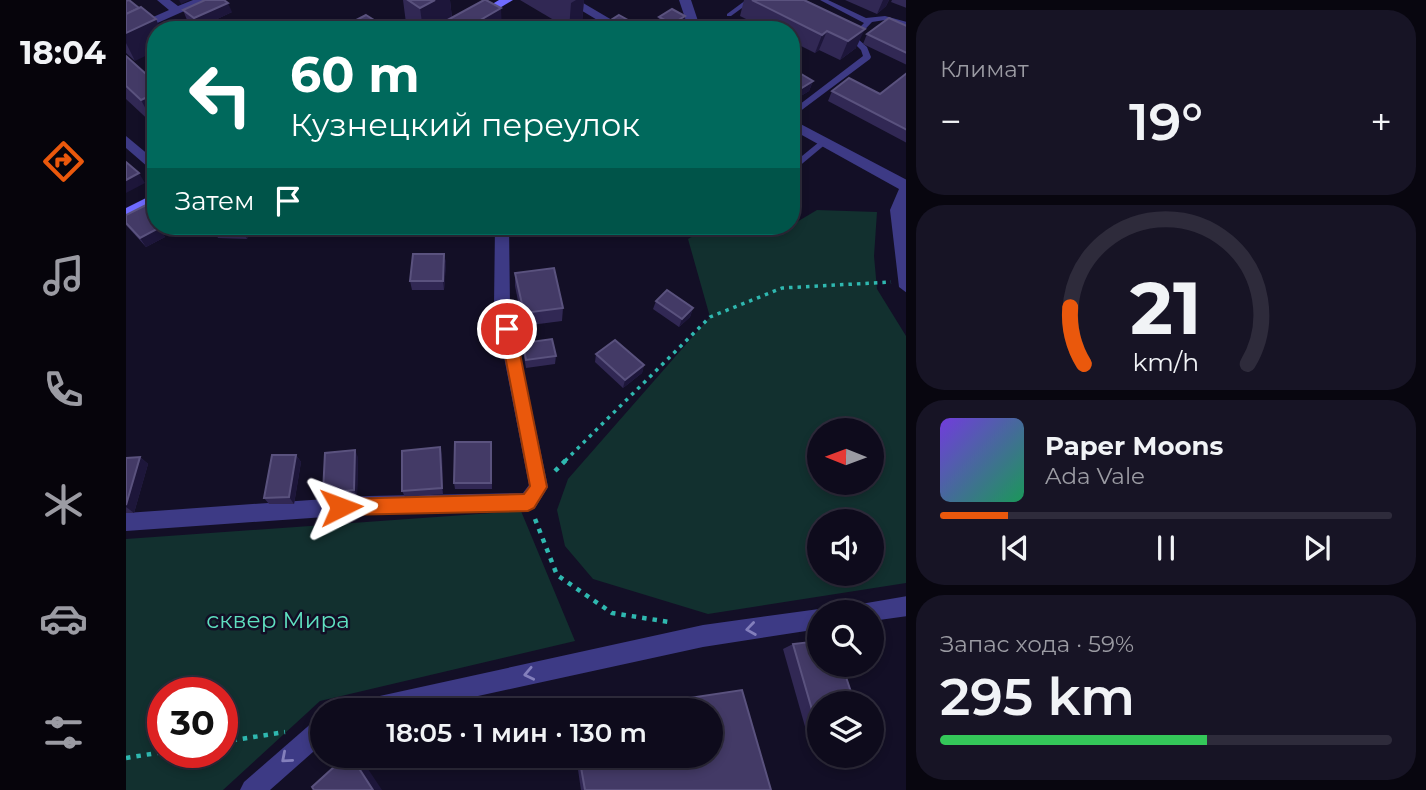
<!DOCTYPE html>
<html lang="ru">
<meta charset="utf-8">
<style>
body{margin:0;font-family:Montserrat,sans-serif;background:#171425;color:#f1f3f6;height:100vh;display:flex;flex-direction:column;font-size:26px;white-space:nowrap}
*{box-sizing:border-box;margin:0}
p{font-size:23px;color:#9b9ba3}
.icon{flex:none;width:38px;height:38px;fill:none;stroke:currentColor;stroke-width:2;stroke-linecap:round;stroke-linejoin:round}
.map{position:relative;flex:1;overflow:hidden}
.panel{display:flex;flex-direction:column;gap:10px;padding:10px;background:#08060f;width:520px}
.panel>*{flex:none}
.guide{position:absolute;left:21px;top:21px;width:653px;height:214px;border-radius:28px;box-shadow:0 4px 10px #0003,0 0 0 2px #2e2b3b;background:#00695c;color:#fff;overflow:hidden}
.needle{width:46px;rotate:271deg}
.fabs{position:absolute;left:681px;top:418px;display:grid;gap:14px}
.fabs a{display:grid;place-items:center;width:77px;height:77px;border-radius:50%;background:#0e0b1c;box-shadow:0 4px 10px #0003,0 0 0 2px #2e2b3b;font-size:35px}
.speed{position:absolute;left:21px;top:677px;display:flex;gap:14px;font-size:35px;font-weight:700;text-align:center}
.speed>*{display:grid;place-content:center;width:91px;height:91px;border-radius:50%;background:#0e0b1c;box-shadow:0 4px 10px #0003,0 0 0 2px #2e2b3b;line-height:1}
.speed .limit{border:10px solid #d22;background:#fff;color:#111}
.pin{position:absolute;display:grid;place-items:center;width:60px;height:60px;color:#fff;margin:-30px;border:4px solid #fff;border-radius:50%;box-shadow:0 2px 7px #0007}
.me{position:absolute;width:77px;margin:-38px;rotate:87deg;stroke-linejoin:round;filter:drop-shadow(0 0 5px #0008)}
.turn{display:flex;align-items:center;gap:24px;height:147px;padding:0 28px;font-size:32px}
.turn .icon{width:91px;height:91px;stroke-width:2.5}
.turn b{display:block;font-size:49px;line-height:60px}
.then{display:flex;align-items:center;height:66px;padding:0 28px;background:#0003;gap:14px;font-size:26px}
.big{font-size:52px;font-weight:600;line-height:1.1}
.panel .tile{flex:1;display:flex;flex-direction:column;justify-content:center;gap:10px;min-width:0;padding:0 24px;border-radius:28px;background:#171425}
.panel .dial{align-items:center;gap:0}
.dial svg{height:182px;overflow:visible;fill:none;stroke:#2e2b3b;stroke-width:7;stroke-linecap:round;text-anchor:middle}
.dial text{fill:#f1f3f6;stroke:none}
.song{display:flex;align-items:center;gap:21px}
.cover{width:84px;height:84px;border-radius:10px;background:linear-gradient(135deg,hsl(260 70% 55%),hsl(150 70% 35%))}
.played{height:7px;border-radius:4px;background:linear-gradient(90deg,#ea580c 15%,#2e2b3b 15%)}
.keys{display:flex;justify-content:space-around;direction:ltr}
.heat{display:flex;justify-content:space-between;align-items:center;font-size:38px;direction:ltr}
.charge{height:10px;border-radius:5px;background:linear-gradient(90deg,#34c759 59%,#2e2b3b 0)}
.trip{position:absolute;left:184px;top:698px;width:413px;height:70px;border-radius:35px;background:#0e0b1c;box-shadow:0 4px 10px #0003,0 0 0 2px #2e2b3b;font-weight:600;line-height:70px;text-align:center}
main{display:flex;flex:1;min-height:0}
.dock{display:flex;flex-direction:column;width:126px;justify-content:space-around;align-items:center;background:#06040b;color:#9b9ba3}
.dock .icon{width:49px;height:49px}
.dock .active{color:#ea580c}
.dock b{font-size:32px;color:#f1f3f6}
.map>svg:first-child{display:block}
</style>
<main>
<nav class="dock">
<b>18:04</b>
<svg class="icon active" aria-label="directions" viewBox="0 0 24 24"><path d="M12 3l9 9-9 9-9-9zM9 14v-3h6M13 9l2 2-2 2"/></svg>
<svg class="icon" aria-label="music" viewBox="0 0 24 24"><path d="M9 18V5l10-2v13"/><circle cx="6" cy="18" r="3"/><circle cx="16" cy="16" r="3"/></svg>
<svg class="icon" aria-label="phone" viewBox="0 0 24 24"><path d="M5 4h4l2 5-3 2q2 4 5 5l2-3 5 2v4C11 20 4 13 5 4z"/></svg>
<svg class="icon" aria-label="climate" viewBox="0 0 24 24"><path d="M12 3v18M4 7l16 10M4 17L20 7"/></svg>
<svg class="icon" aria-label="car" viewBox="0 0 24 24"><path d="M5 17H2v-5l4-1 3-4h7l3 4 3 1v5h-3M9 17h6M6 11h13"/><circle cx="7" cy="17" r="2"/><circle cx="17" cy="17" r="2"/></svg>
<svg class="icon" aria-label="filters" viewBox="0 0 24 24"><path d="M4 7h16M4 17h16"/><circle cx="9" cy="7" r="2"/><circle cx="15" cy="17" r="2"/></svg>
</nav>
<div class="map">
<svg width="781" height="790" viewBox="0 0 781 790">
<rect width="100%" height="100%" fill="#130f26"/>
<g fill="#12302f" fill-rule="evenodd">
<path d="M 691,210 L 751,212 L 748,256 L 751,289 L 780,336 L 780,583 L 582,614 L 467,579 L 439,546 L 431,510 L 442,479 L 584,317 L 562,239 L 584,226 L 664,226 ZM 693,430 L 746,430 L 746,483 L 693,483 ZM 693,522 L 746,522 L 746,574 L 693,574 Z"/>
<path d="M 395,511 L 449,641 L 194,701 L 97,790 L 0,790 L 0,539 ZM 37,693 L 96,693 L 96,752 L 37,752 Z"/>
</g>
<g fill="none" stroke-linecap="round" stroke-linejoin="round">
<g stroke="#2fb8b0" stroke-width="3.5" stroke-dasharray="3.5 5" stroke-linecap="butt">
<polyline points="545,226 557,234 567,226"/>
<polyline points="439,461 584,317 656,288 765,282"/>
</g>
<g stroke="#2fb8b0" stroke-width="4.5" stroke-dasharray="4.5 6" stroke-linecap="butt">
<polyline points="429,471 441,459"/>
<polyline points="409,519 431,575 486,613 543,622"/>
<polyline points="96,742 159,732"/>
<polyline points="0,758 37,752"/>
</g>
<g fill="#3d3a85" fill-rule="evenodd">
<polygon points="620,0 627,0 605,16 601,16 601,14"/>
<polygon points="694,0 702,0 740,18 759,16 781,22 781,26 759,20 746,22 731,38 741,47 745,57 744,59 665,118 665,111 737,56 735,50 723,38 738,23"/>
<polygon points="698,138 701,139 701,143 665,173 665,165"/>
</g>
<g fill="#3d3a85" fill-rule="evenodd">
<polygon points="31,0 44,0 52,6 67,0 83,0 0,37 0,29 43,10"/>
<polygon points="553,0 565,0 575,30 563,30"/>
<polygon points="0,136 30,161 30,174 0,148"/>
<polygon points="369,226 383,226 384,306 422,487 409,508 402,511 242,514 0,531 0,513 242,496 397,493 403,485 368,306"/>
</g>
<g fill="#3d3a85" fill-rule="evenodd">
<polygon points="438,0 452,0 503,30 488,30"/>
<polygon points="665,119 781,180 781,293 773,287 764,210 773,189 665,129"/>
<polygon points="781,596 781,616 746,621 746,612 726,612 729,605"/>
<polygon points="693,609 701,612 693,612 693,629 577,647 288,710 229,710 232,702 240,699 577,625"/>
<polygon points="196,718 196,744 144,790 114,790 118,782 188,721"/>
</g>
<g fill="#6f6bff" fill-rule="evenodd">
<polygon points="373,0 387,0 337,30 322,30"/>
<polygon points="30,193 30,204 0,219 0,208"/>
</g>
</g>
<g fill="#312854">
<polygon points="277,0 324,0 326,18 376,30 291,30 280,23"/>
<polygon points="394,0 458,0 456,22 443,29"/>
<polygon points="618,0 678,0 730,48 714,60 693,50 689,53 665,41 665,30 642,30 614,16"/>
<polygon points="719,0 763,0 760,6 751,14"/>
<polygon points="766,0 781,0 781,8 765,2"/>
<polygon points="0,1 9,61 0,53"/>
<polygon points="57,10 106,12 72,28 61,20"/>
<polygon points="559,16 557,26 550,30 536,30 531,27 533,17"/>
<polygon points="477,25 520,30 477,30"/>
<polygon points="781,26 781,65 737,44 741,34"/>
<polygon points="0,56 30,83 30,127 0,99"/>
<polygon points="665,68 687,81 683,91 670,99 665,95"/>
<polygon points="781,73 781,143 702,101 706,91 754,94"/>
<polygon points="0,215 30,226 66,226 65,231 41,232 37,226 33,228 39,237 20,247 0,225"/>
<polygon points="88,226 125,226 121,239 92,238 87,229"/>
<polygon points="157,226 197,226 196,235 161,235"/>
<polygon points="262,226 296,226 295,229 263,230"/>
<polygon points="392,226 441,226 392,228"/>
<polygon points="318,254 320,263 318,290 286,290 284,281"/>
<polygon points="389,273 437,308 436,321 397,326 389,286"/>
<polygon points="530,301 567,308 564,317 553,327 527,309"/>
<polygon points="397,343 430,356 429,364 400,368 397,351"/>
<polygon points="470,354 518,365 516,373 497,388 469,362"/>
<polygon points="365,442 366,489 329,489 328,483"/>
<polygon points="316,454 317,494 279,497 276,491"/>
<polygon points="170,455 175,462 168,504 143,504 138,498"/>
<polygon points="14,457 22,464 8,513 0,513 0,458"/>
<polygon points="232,457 231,496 201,499 197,493"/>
<polygon points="667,644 693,704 693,729 680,730 657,649"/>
<polygon points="450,756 584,756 645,790 455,790"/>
</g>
<g fill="#1d163a">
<polygon points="53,0 64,0 55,4"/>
<polygon points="309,0 324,0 326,19 305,30 297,30 294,8"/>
<polygon points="450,0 458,0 456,22 443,29 445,3"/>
<polygon points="757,0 763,0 760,6 751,14"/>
<polygon points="102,3 106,12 72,28 68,18"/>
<polygon points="375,8 376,30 337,30"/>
<polygon points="559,16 557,26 550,30 545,30 546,24"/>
<polygon points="30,19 35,30 30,30 30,51 9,61 0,43 0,33"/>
<polygon points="739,29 730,48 714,60 722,41"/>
<polygon points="701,31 693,50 689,53 696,35"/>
<polygon points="687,81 683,91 670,99 674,89"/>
<polygon points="30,93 30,125 29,126 15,100"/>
<polygon points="13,173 19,183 0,193 0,180"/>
<polygon points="30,218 30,226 37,226 33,228 39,237 20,247 14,238 26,220"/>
<polygon points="117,226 125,226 121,239 116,230"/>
<polygon points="193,226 197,226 196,235"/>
<polygon points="318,254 320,263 318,290 317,281"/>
<polygon points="567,308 564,317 553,327 556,319"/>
<polygon points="518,365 516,373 497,388 499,380"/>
<polygon points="314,447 316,454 317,494 316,488"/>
<polygon points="229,450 232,457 231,496 228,490"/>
<polygon points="170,455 175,462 168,504 163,497"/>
<polygon points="14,457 22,464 8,513 0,507 0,505"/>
<polygon points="225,756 234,757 256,790 247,790"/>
</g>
<g fill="#433a66" stroke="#5a527e" stroke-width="2">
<polygon points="3,0 13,8 0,14 0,1"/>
<polygon points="79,0 98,0 102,3 68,18 57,10"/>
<polygon points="282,0 309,0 294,8"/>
<polygon points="358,0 360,0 375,8 337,30 307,30 305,29"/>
<polygon points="626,0 678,0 739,29 722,41 701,31 696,35"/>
<polygon points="15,7 30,19 0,33 0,14"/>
<polygon points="546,9 559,16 546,24 533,17"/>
<polygon points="240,15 259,27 253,30 211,30"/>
<polygon points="493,15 520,30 486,30 477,25"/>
<polygon points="763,18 781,26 781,53 741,34"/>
<polygon points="0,56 30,83 30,93 15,100 0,86"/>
<polygon points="665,68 687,81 674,89 665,83"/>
<polygon points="781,73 781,130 706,91 723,78 754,94"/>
<polygon points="0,162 13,173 0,180"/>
<polygon points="24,203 30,209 30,218 26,220 30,226 33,228 14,238 0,223 0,215"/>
<polygon points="88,226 117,226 116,230 87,229"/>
<polygon points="287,254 318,254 317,281 284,281"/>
<polygon points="428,268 437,308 398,313 389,273"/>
<polygon points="541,290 567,308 556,319 530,301"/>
<polygon points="426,339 430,356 400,360 397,343"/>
<polygon points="489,340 518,365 499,380 470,354"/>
<polygon points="329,442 365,442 365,483 328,483"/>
<polygon points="314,447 316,488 276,491 276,451"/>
<polygon points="229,450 228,490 197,493 199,453"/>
<polygon points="146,455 170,455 163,497 138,498"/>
<polygon points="14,457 0,505 0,458"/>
<polygon points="693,641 693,665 716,665 729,704 693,704 693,727 691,727 667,644"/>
<polygon points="616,690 645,790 459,790 453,756 584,756 584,710 484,710"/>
<polygon points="220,756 225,756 247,790 188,790 186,787"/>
</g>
<defs><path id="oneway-chevron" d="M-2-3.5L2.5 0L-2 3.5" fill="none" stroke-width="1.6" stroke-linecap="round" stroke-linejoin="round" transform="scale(1.75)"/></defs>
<g stroke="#837fbc">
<use href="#oneway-chevron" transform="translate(625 629) rotate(172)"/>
<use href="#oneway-chevron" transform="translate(403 674) rotate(168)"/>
<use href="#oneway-chevron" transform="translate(160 758) rotate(139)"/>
</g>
<polygon fill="#ea580c" stroke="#983908" stroke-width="2" points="381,323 389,329 421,487 408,508 402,511 215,515 209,513 207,507 209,501 215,499 398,494 404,486 374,329"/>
<g text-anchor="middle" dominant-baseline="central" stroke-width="5" stroke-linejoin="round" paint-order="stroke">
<g font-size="23" fill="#5fe0c0" stroke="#130f26">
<text x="152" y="620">сквер Мира</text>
</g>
</g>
</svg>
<div class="fabs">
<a><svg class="needle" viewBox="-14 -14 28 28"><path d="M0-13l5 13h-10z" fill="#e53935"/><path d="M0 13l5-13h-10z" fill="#9b9ba3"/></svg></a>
<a><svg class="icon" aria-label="sound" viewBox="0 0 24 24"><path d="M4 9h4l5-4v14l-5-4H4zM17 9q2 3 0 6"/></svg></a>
<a><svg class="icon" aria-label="search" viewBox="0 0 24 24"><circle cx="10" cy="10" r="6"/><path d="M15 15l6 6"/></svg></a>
<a><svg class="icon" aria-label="layers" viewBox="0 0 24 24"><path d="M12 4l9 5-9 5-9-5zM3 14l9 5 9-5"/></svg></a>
</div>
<div class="speed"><div class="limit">30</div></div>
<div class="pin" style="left:381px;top:329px;background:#d93025"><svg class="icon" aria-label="arrive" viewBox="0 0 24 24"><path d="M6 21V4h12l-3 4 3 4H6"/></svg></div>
<svg class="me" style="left:215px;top:507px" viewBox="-20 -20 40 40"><path d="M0-17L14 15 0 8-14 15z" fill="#ea580c" stroke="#fff" stroke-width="4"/></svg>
<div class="trip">18:05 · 1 мин · 130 m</div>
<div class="guide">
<div class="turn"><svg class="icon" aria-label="left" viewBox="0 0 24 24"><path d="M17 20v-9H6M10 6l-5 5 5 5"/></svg><div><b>60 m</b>Кузнецкий переулок</div></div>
<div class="then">Затем<svg class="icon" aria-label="arrive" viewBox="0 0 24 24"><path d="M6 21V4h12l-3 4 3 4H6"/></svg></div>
</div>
</div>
<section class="panel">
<div class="tile"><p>Климат</p>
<div class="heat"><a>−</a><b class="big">19°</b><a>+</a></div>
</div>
<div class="tile dial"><svg viewBox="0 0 100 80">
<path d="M14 69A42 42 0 1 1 86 69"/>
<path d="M14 69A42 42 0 0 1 8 44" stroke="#ea580c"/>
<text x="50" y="56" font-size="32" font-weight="700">21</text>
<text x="50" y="72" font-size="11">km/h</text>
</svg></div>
<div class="tile">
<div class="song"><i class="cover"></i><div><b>Paper Moons</b><p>Ada Vale</p></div></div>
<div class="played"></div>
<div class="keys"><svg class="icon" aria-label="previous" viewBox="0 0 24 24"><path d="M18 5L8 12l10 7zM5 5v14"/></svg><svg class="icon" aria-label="pause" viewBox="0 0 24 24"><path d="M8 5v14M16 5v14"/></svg><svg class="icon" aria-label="next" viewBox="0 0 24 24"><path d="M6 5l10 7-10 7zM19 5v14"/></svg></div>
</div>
<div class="tile"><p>Запас хода · 59%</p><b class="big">295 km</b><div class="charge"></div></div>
</section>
</main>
